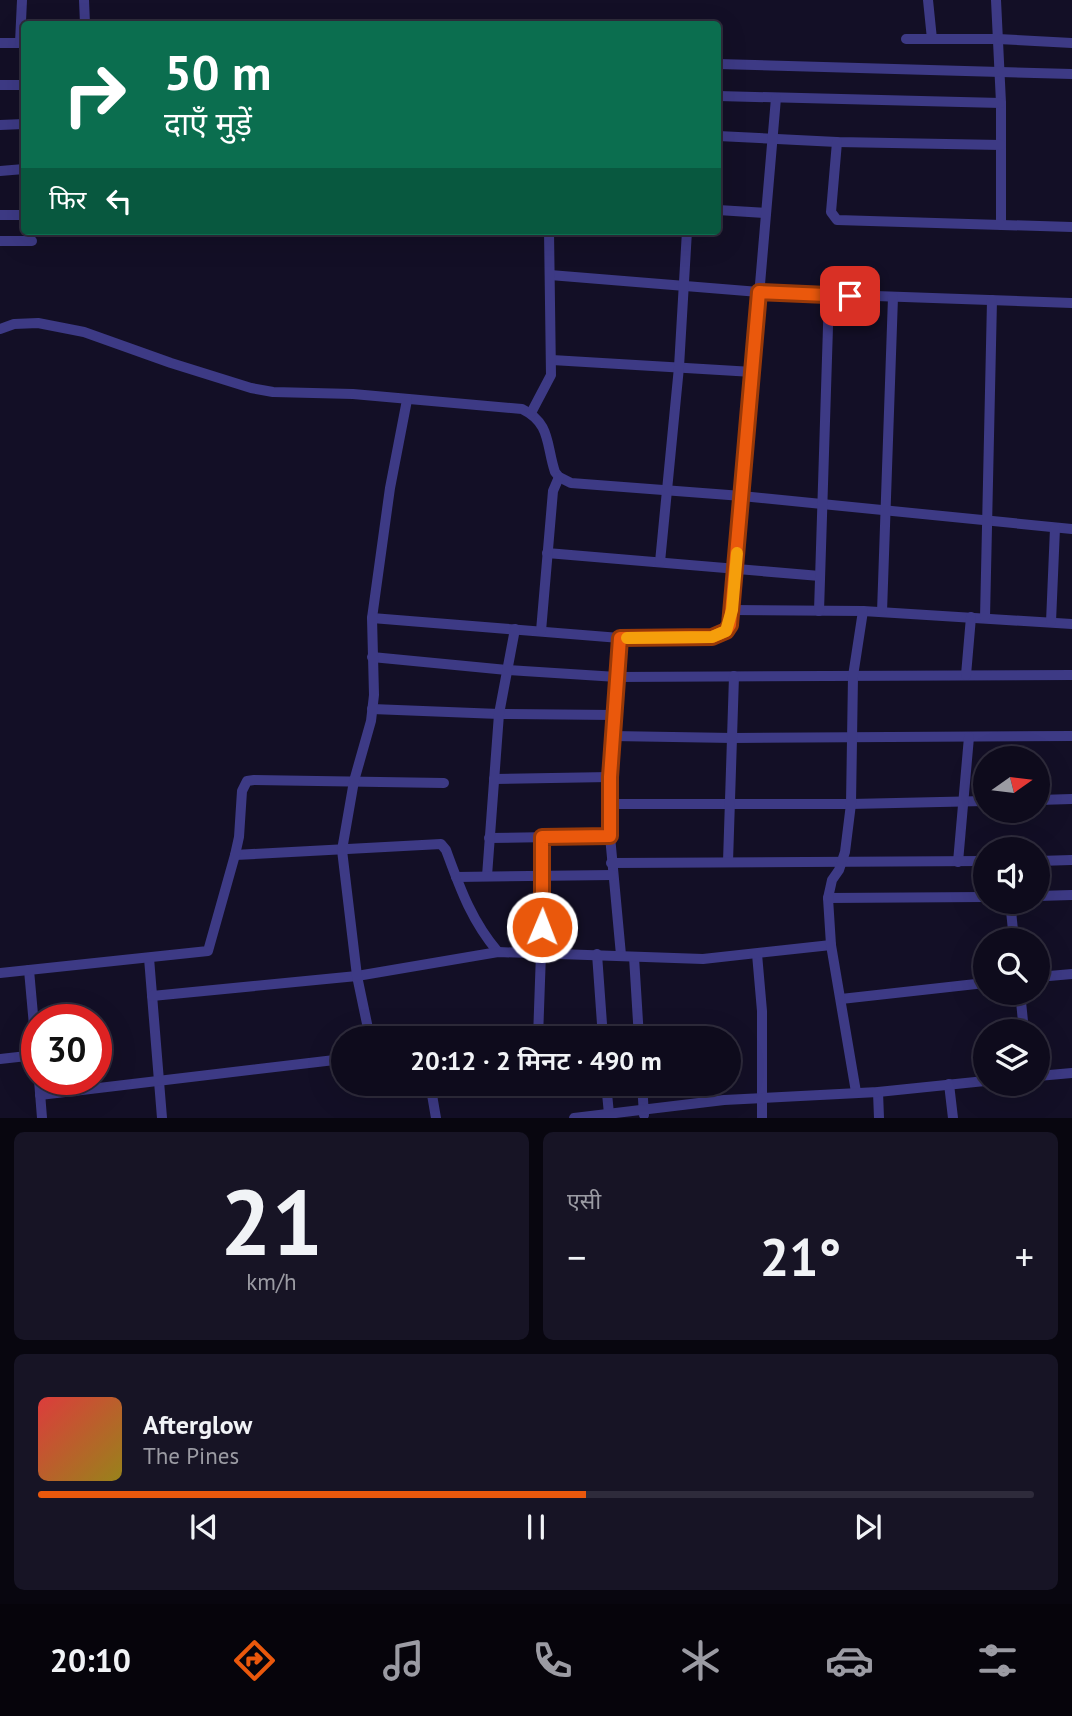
<!DOCTYPE html>
<html lang="hi">
<meta charset="utf-8">
<style>
body{margin:0;font-family:"PT Sans","Noto Sans Devanagari",sans-serif;background:#171425;color:#f1f3f6;height:100vh;display:flex;flex-direction:column;font-size:26px;white-space:nowrap}
*{box-sizing:border-box;margin:0}
p{font-size:23px;color:#9b9ba3}
.icon{flex:none;width:38px;height:38px;fill:none;stroke:currentColor;stroke-width:2;stroke-linecap:round;stroke-linejoin:round}
.map{position:relative;height:1118px;overflow:hidden}
.drawer{display:flex;flex-direction:column;gap:14px;padding:14px;background:#08060f;flex:1}
.drawer>*{flex:none}
.top-card{position:absolute;left:21px;top:21px;width:700px;height:214px;border-radius:7px;box-shadow:0 7px 28px #0002,0 0 0 2px #2e2b3b;background:#0b6e4f;color:#fff;overflow:hidden}
.needle{width:46px;rotate:76deg}
.buttons{position:absolute;left:973px;top:746px;display:grid;gap:14px}
.buttons a{display:grid;place-items:center;width:77px;height:77px;border-radius:50%;background:#0e0b1c;box-shadow:0 7px 28px #0002,0 0 0 2px #2e2b3b;font-size:35px}
.speed{position:absolute;left:21px;top:1004px;display:flex;gap:14px;font-size:35px;font-weight:700;text-align:center}
.speed>*{display:grid;place-content:center;width:91px;height:91px;border-radius:50%;background:#0e0b1c;box-shadow:0 7px 28px #0002,0 0 0 2px #2e2b3b;line-height:1}
.speed .limit{border:10px solid #d22;background:#fff;color:#111}
.pin{position:absolute;display:grid;place-items:center;width:60px;height:60px;color:#fff;margin:-30px;border-radius:14px;box-shadow:0 4px 10px #0006}
.me{position:absolute;width:77px;margin:-38px;rotate:1deg;stroke-linejoin:round;filter:drop-shadow(0 0 5px #0008)}
.turn{display:flex;align-items:center;gap:24px;height:147px;padding:0 28px;font-size:32px}
.turn .icon{width:91px;height:91px;stroke-width:2.5}
.turn b{display:block;font-size:49px;line-height:60px}
.then{display:flex;align-items:center;height:66px;padding:0 28px;background:#0003;gap:14px;font-size:26px}
.big{font-size:52px;font-weight:600;line-height:1.1}
.drawer .card{flex:1;display:flex;flex-direction:column;justify-content:center;gap:10px;min-width:0;padding:0 24px;border-radius:10px;background:#171425}
.drawer .dial{align-items:center;gap:0}
.dial b{font-size:91px;line-height:1}
.song{display:flex;align-items:center;gap:21px}
.cover{width:84px;height:84px;border-radius:10px;background:linear-gradient(135deg,hsl(0 70% 55%),hsl(50 70% 35%))}
.played{height:7px;border-radius:4px;background:linear-gradient(90deg,#ea580c 55%,#2e2b3b 55%)}
.keys{display:flex;justify-content:space-around;direction:ltr}
.heat{display:flex;justify-content:space-between;align-items:center;font-size:38px;direction:ltr}
.drawer .tiles{flex:1;display:grid;gap:14px;grid-template-columns:1fr 1fr}
.card:last-child{grid-column:span 2}
.trip{position:absolute;left:331px;top:1026px;width:410px;height:70px;border-radius:35px;background:#0e0b1c;box-shadow:0 7px 28px #0002,0 0 0 2px #2e2b3b;font-weight:600;line-height:70px;text-align:center}
.dock{display:flex;height:112px;justify-content:space-around;align-items:center;background:#06040b;color:#9b9ba3}
.dock .icon{width:49px;height:49px}
.dock .on{color:#ea580c}
.dock b{font-size:32px;color:#f1f3f6}
.map>svg:first-child{display:block}
</style>
<div class="map">
<svg width="1072" height="1118" viewBox="0 0 1072 1118">
<rect width="100%" height="100%" fill="#130f26"/>
<g fill="none" stroke-linecap="round" stroke-linejoin="round">
<g stroke="#3d3a85" stroke-width="10">
<polyline points="84,0 85,24"/>
<polyline points="928,0 932,39"/>
<polyline points="996,0 1001,103 1001,225"/>
<polyline points="906,39 998,39 1072,43"/>
<polyline points="0,43 24,43"/>
<polyline points="20,43 22,0"/>
<polyline points="718,64 1072,74"/>
<polyline points="0,85 24,85"/>
<polyline points="718,96 1001,103"/>
<polyline points="0,125 24,124"/>
<polyline points="718,136 837,142 1001,145"/>
<polyline points="837,142 831,212 837,220 1072,227"/>
<polyline points="0,171 24,169"/>
<polyline points="718,210 766,213"/>
<polyline points="0,215 24,215"/>
<polyline points="0,241 32,241"/>
<polyline points="550,275 759,292 1072,303"/>
<path d="M 0,329 L 14,324 L 38,323 L 84,332 L 171,363 L 251,388 L 273,392 L 353,394 L 522,409 C 551,423 546,445 555,472 L 559,477 L 571,483 L 742,496 L 1072,529"/>
<polyline points="552,360 753,372"/>
<polyline points="531,413 551,375 549,231"/>
<polyline points="547,553 820,576"/>
<polyline points="660,562 679,367 687,231"/>
<polyline points="732,610 863,611 1072,624"/>
<polyline points="819,611 829,295"/>
<polyline points="882,612 893,297"/>
<polyline points="372,618 620,638 712,637 726,631 732,610 776,98"/>
<polyline points="985,618 992,300"/>
<polyline points="1051,622 1055,528"/>
<polyline points="541,631 553,491 559,477"/>
<polyline points="620,638 610,777 610,836 621,955"/>
<polyline points="372,657 507,670 617,677 1072,675"/>
<polyline points="966,675 971,617"/>
<polyline points="372,709 499,714 614,715"/>
<polyline points="612,736 733,738 1072,736"/>
<polyline points="494,779 610,777"/>
<polyline points="1038,800 1072,799"/>
<polyline points="610,804 851,804 985,801"/>
<polyline points="489,838 610,836"/>
<path d="M 235,855 L 441,844 L 446,850 C 460,888 471,920 498,952"/>
<polyline points="1038,861 1072,860"/>
<polyline points="728,862 734,676"/>
<polyline points="958,862 969,737"/>
<polyline points="611,863 985,861"/>
<polyline points="487,876 499,714 515,629"/>
<polyline points="456,877 613,875"/>
<polyline points="1038,896 1072,895"/>
<polyline points="828,898 985,897"/>
<polyline points="1010,901 1014,940"/>
<polyline points="597,954 603,1038"/>
<polyline points="757,954 762,1011 762,1118"/>
<polyline points="634,957 639,1038"/>
<polyline points="149,958 162,1118"/>
<polyline points="29,970 37,1059"/>
<polyline points="0,973 208,951 235,855 239,837 242,791 247,781 254,780 444,783"/>
<polyline points="1038,977 1072,974"/>
<polyline points="1020,992 1024,1031"/>
<polyline points="152,996 357,976 498,952 703,959 831,945"/>
<polyline points="841,999 985,983"/>
<polyline points="370,1038 357,976 342,850 354,781 371,721 374,695 372,618 390,488 407,400"/>
<polyline points="538,1038 541,953 542,837"/>
<polyline points="0,1059 36,1055"/>
<polyline points="1038,1076 1072,1073"/>
<polyline points="39,1080 42,1118"/>
<polyline points="430,1083 436,1118"/>
<polyline points="606,1083 609,1114"/>
<polyline points="642,1083 644,1115"/>
<polyline points="949,1084 953,1118"/>
<polyline points="856,1092 831,945 828,898 832,880 839,870 845,852 851,804 853,676 863,611"/>
<polyline points="878,1092 879,1118"/>
<polyline points="40,1095 343,1059"/>
<polyline points="574,1118 724,1100 878,1092 985,1081"/>
</g>
</g>
<g fill="none" stroke-linecap="round" stroke-linejoin="round">
<defs>
<polyline id="route" points="542,927 542,837 610,836 610,777 620,638 712,637 726,631 730,625 759,292 850,296"/>
</defs>
<use href="#route" stroke="#983908" stroke-width="18"/>
<use href="#route" stroke="#ea580c" stroke-width="12"/>
<polyline stroke="#f59e0b" stroke-width="12" points="627,638 712,637 726,631 732,610 737,553"/>
</g>
</svg>
<div class="buttons">
<a><svg class="needle" viewBox="-14 -14 28 28"><path d="M0-13l5 13h-10z" fill="#e53935"/><path d="M0 13l5-13h-10z" fill="#9b9ba3"/></svg></a>
<a><svg class="icon" aria-label="sound" viewBox="0 0 24 24"><path d="M4 9h4l5-4v14l-5-4H4zM17 9q2 3 0 6"/></svg></a>
<a><svg class="icon" aria-label="search" viewBox="0 0 24 24"><circle cx="10" cy="10" r="6"/><path d="M15 15l6 6"/></svg></a>
<a><svg class="icon" aria-label="layers" viewBox="0 0 24 24"><path d="M12 4l9 5-9 5-9-5zM3 14l9 5 9-5"/></svg></a>
</div>
<div class="speed"><div class="limit">30</div></div>
<div class="pin" style="left:850px;top:296px;background:#d93025"><svg class="icon" aria-label="arrive" viewBox="0 0 24 24"><path d="M6 21V4h12l-3 4 3 4H6"/></svg></div>
<svg class="me" style="left:542px;top:927px" viewBox="-20 -20 40 40"><circle r="17" fill="#ea580c" stroke="#fff" stroke-width="3"/><path d="M0-11L8 9 0 5-8 9z" fill="#fff"/></svg>
<div class="trip">20:12 · 2 मिनट · 490 m</div>
<div class="top-card">
<div class="turn"><svg class="icon" aria-label="right" viewBox="0 0 24 24"><path d="M7 20v-9h11M14 6l5 5-5 5"/></svg><div><b>50 m</b>दाएँ मुड़ें</div></div>
<div class="then">फिर<svg class="icon" aria-label="left" viewBox="0 0 24 24"><path d="M17 20v-9H6M10 6l-5 5 5 5"/></svg></div>
</div>
</div>
<section class="drawer">
<div class="tiles">
<div class="card dial"><b>21</b><p>km/h</p></div>
<div class="card"><p>एसी</p>
<div class="heat"><a>−</a><b class="big">21°</b><a>+</a></div>
</div>
<div class="card">
<div class="song"><i class="cover"></i><div><b>Afterglow</b><p>The Pines</p></div></div>
<div class="played"></div>
<div class="keys"><svg class="icon" aria-label="previous" viewBox="0 0 24 24"><path d="M18 5L8 12l10 7zM5 5v14"/></svg><svg class="icon" aria-label="pause" viewBox="0 0 24 24"><path d="M8 5v14M16 5v14"/></svg><svg class="icon" aria-label="next" viewBox="0 0 24 24"><path d="M6 5l10 7-10 7zM19 5v14"/></svg></div>
</div>
</div>
</section>
<nav class="dock">
<b>20:10</b>
<svg class="icon on" aria-label="directions" viewBox="0 0 24 24"><path d="M12 3l9 9-9 9-9-9zM9 14v-3h6M13 9l2 2-2 2"/></svg>
<svg class="icon" aria-label="music" viewBox="0 0 24 24"><path d="M9 18V5l10-2v13"/><circle cx="6" cy="18" r="3"/><circle cx="16" cy="16" r="3"/></svg>
<svg class="icon" aria-label="phone" viewBox="0 0 24 24"><path d="M5 4h4l2 5-3 2q2 4 5 5l2-3 5 2v4C11 20 4 13 5 4z"/></svg>
<svg class="icon" aria-label="climate" viewBox="0 0 24 24"><path d="M12 3v18M4 7l16 10M4 17L20 7"/></svg>
<svg class="icon" aria-label="car" viewBox="0 0 24 24"><path d="M5 17H2v-5l4-1 3-4h7l3 4 3 1v5h-3M9 17h6M6 11h13"/><circle cx="7" cy="17" r="2"/><circle cx="17" cy="17" r="2"/></svg>
<svg class="icon" aria-label="filters" viewBox="0 0 24 24"><path d="M4 7h16M4 17h16"/><circle cx="9" cy="7" r="2"/><circle cx="15" cy="17" r="2"/></svg>
</nav>
